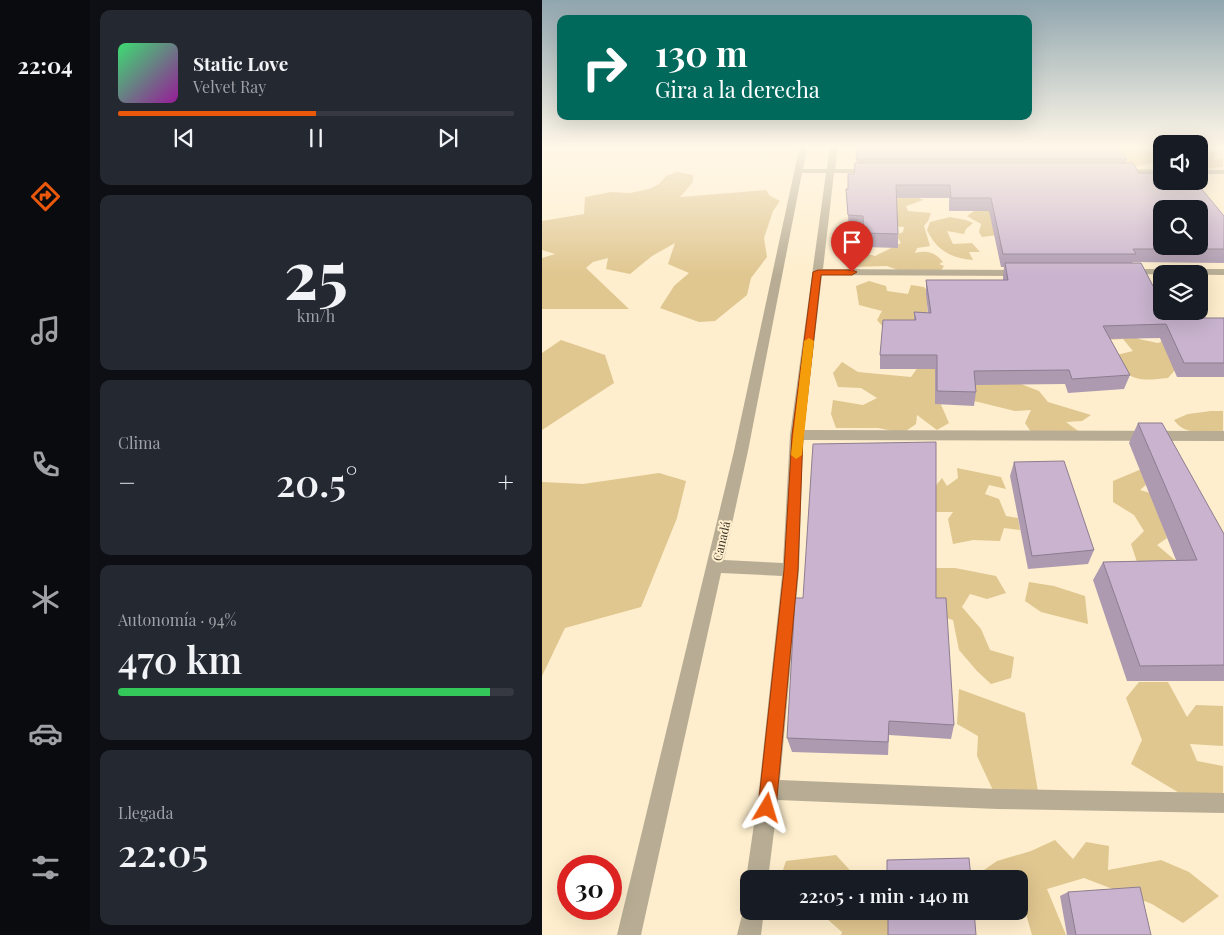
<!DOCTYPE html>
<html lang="es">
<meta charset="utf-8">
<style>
body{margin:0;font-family:"Playfair Display",serif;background:#242831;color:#f1f3f6;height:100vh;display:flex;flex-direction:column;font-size:19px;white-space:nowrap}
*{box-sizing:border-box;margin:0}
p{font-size:16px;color:#9ea1a6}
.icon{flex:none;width:28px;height:28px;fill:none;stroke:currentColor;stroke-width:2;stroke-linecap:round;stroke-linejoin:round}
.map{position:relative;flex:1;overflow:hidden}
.panel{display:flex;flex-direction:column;gap:10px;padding:10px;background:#0d0f14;width:452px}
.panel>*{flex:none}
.guide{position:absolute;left:15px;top:15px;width:475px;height:105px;border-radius:10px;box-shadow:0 5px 20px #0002;background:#00695c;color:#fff;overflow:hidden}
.buttons{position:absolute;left:611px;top:135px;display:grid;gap:10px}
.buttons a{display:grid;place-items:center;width:55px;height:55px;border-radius:10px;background:#171b24;box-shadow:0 5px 20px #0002;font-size:25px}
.speed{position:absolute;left:15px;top:855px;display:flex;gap:10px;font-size:25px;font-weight:700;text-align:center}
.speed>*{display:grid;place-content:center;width:65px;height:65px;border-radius:50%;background:#171b24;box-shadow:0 5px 20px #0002;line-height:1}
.speed .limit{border:8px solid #d22;background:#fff;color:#111}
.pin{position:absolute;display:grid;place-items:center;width:42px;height:42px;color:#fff;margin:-51px -21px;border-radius:50% 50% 50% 0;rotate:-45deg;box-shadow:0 0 5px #0007}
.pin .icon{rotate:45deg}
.me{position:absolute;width:55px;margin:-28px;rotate:7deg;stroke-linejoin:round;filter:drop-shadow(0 0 4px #0008)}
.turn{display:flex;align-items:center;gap:18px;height:105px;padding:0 15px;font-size:22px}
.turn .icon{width:65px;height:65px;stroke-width:2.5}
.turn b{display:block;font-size:35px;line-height:42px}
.big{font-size:38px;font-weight:600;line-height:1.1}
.panel .widget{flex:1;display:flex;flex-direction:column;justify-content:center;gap:8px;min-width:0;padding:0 18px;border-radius:10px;background:#242831}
.panel .dial{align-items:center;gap:0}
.dial b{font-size:65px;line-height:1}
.song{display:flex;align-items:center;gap:15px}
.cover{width:60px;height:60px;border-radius:8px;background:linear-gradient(135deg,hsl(140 70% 55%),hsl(300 70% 35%))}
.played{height:5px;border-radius:2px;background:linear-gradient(90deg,#ea580c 50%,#363941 50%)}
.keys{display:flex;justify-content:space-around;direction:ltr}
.heat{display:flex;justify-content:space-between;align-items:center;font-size:28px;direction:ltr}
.charge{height:8px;border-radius:4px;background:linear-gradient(90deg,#34c759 94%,#363941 0)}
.trip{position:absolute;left:198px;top:870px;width:288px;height:50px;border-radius:10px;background:#171b24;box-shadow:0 5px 20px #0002;font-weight:600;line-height:50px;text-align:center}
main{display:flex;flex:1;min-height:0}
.menu{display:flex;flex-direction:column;width:90px;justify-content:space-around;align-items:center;background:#090b0e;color:#9ea1a6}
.menu .icon{width:35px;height:35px}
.menu .active{color:#ea580c}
.menu b{font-size:22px;color:#f1f3f6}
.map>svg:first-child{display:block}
</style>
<main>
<nav class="menu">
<b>22:04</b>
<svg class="icon active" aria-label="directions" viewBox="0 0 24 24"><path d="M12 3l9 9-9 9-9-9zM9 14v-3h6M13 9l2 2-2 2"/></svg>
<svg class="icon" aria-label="music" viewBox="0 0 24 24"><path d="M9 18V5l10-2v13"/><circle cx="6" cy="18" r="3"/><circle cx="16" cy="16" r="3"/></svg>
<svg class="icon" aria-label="phone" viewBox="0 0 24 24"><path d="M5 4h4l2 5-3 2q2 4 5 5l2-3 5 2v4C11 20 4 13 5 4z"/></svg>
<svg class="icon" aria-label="climate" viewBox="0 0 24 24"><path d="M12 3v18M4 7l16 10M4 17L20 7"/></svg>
<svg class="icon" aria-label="car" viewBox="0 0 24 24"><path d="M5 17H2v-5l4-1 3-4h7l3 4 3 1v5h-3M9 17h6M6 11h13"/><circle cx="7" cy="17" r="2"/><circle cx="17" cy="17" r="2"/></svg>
<svg class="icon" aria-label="filters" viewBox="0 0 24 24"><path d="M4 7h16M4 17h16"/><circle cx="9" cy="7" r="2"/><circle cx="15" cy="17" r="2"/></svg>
</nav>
<section class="panel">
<div class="widget">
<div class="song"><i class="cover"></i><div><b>Static Love</b><p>Velvet Ray</p></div></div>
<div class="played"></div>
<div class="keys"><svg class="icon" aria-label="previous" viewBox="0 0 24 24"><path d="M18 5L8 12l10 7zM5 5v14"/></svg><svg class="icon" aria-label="pause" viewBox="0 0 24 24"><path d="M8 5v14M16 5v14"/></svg><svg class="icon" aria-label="next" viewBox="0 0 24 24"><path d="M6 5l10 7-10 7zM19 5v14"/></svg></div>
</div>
<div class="widget dial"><b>25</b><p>km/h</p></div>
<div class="widget"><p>Clima</p>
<div class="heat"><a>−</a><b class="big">20.5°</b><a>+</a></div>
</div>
<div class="widget"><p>Autonomía · 94%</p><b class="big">470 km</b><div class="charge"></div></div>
<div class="widget"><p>Llegada</p><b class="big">22:05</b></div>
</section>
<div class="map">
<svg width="682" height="935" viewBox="0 0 682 935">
<rect width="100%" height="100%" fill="#feeecd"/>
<g fill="#e0c68f">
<polygon points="525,145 618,145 620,148 620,163 614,162 567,172"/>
<polygon points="658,149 674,153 671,158 673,160 681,158 681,167 658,169 658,160 662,160 658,158"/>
<polygon points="135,172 151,175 151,182 138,197 224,190 228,196 238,201 231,211 222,238 225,257 209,278 205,295 173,321 157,322 118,308 132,286 147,273 126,264 133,243 110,256 88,274 64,269 66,258 51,262 44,268 87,309 0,309 0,258 13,254 0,250 0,221 42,214 43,197 69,192 88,193 107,189 117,184 124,176"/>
<path d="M 342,196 L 375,197 L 381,200 L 364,206 L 366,211 L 389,213 L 386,221 L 382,226 L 388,246 L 375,248 L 373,253 C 385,250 393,252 401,262 L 397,264 L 402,266 L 398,272 L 359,271 L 345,266 L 308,267 L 302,256 L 310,250 L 333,256 L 359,243 L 354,235 L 361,232 L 362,227 L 349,226 Z"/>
<polygon points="448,209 456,235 440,237 437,232 439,224 425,216 432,211"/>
<path d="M 408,217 L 424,220 L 431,223 L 424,229 L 422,234 L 405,231 L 411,244 L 430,243 L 438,252 L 427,252 L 431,260 C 409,258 395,251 385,230 L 388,222 Z"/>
<polygon points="327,281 344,286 345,291 366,294 369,285 382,287 388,294 385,304 386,316 344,330 335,320 340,311 317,305 314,286"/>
<path d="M 521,287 L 597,339 L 616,343 L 628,338 L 633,370 L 626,378 C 598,381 586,382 570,356 L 591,351 L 581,339 L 548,341 Z"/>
<polygon points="19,340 63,355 72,383 0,430 0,353"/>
<polygon points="381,360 396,365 393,391 407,423 395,430 375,415 374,424 361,433 336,428 294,428 289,414 291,400 321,405 335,398 319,388 296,387 291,373 300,362 316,372 369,377"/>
<polygon points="418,373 469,380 497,391 506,402 549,415 540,421 524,422 543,436 491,435 483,423 489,410 473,411 432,401"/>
<path d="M 669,411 L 681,411 L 681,433 C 664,432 643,436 632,420 L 646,414 Z"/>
<polygon points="415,468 459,477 464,489 447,485 443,494 457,499 464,516 476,518 478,530 462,528 458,541 431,540 411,544 406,519 411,512 392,512 391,489 400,478 405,486 416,478"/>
<polygon points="602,468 616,474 598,490 615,495 615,510 625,538 615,545 634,561 598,571 589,544 602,531 592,515 571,502 571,481"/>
<polygon points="117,473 144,481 135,518 99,607 23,628 0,676 0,482 41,484"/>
<polygon points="392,568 413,568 454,576 464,593 445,599 428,594 420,607 439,629 448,650 472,657 469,678 449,684 435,671 417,650 411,620 379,610"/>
<polygon points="487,582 512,586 543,596 546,624 499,612 483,601"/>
<polygon points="597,682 626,682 645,717 654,705 681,706 681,746 648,744 655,761 681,766 681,803 654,803 589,764 600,740 584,698"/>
<polygon points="417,689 483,713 496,792 455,799 435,756 436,736 415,724"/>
<polygon points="513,840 531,859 544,842 567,846 566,870 619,860 647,872 677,896 641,923 610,904 542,878 505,889 524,935 490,935 484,914 474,911 476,911 476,879 429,879 455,861 489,851"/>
<polygon points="294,855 316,879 238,879 244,861"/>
<polygon points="276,911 345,911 348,935 299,935 300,932"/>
</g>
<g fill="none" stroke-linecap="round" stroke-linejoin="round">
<g fill="#b8ad94" fill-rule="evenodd">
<path d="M 258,145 L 266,145 L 261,169 L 285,169 L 288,145 L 296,145 L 293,169 L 329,169 L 333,171 L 329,173 L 292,173 L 281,269 L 478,270 L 483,273 L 478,276 L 280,275 L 262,430 L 682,431 L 682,441 L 261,440 L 257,570 L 238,780 L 455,789 L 682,793 L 682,813 L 455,809 L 236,800 L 226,879 L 206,879 L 206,884 L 204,879 L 217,790 L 240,576 L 179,573 L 99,935 L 75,935 L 192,451 ZM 260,173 L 284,173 L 248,435 L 241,563 L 182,560 L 206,451 Z"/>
<polygon points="613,145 620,145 620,151 617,151"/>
<polygon points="620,169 620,173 578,174 574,172 578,170"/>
<rect x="658" y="170" width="24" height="4"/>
<polygon points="585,269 682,269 682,275 582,274 580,272"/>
<polygon points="206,902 206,911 222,911 219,935 195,935 203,903"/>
</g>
</g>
<g fill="#ad9ab1">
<polygon points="314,159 585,159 584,163 597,173 682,216 682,263 591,262 590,263 620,303 658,318 682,318 682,377 635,377 618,338 568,339 588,375 582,389 526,393 523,384 434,385 434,392 432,406 393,404 393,369 338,369 338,355 372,320 372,312 386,313 384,294 384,280 461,280 461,277 462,267 459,267 447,211 407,211 407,198 354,198 356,234 356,248 322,247 321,229 307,229 304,189 306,189 312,174 315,163"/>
<polygon points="596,423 682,534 682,681 585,681 551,580 561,562 634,560 587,443"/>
<polygon points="472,462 552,550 546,564 486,569 468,476"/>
<polygon points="394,598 412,725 409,739 347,735 346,755 250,752 245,738"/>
<polygon points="526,892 609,935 525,935 518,896"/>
</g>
<g fill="#c9b3ce" stroke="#8d7d90" fill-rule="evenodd">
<polygon points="316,145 576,145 585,159 314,159"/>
<path d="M 313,163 L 591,163 L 597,173 L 620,173 L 620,181 L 653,181 L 682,216 L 682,249 L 591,249 L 594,254 L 461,254 L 449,198 L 409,198 L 408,185 L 354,185 L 356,234 L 322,233 L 321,216 L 306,215 L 304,189 L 306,189 L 306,174 L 312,174 ZM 620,209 L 658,209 L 658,246 L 620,246 Z"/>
<polygon points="463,263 599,263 620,303 620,311 654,311 658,318 682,318 682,363 642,363 624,324 561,326 588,375 530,379 527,370 432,371 434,392 395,391 395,355 338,355 341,320 374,320 372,312 389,313 384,280 466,280"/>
<polygon points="596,423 620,423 682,534 682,665 598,666 561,562 655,560"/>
<polygon points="394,442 394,598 404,598 412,725 347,721 346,742 245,738 253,598 261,598 271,444"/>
<polygon points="522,461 552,550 490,556 472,462"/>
<polygon points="427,858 429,879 345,879 345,860"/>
<polygon points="598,887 609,935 534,935 526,892"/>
<polygon points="346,911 432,911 434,935 346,935"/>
</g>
<linearGradient id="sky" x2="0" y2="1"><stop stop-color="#90a6af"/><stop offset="0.53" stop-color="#fff7e8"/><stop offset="1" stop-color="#fff7e8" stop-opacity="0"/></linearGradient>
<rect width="682" height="276" fill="url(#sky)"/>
<polygon fill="#ea580c" stroke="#983908" points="276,270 310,270 315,272 310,275 279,275 261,435 256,570 234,808 231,814 225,817 219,814 216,808 242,570 250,435 271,272"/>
<polygon fill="#f59e0b" points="267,338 272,341 260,455 254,459 249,455 262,341"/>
<g text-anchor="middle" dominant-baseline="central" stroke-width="4" stroke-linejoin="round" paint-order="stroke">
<g font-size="12" fill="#3c3629" stroke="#feeecd">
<text transform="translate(179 541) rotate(-77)">Canadá</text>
</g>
</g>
</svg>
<div class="buttons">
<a><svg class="icon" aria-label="sound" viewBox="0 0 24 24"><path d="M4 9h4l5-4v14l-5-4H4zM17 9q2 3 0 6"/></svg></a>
<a><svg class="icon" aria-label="search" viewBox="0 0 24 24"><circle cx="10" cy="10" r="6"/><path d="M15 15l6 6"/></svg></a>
<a><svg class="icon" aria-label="layers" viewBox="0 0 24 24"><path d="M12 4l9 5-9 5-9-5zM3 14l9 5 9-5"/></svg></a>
</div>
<div class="speed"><div class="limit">30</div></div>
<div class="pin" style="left:310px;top:272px;background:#d93025"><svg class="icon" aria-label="arrive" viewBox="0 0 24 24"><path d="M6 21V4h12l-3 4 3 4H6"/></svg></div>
<svg class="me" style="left:225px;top:808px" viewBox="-20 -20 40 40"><path d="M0-17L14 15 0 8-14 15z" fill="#ea580c" stroke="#fff" stroke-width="4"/></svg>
<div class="trip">22:05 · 1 min · 140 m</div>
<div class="guide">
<div class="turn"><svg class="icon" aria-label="right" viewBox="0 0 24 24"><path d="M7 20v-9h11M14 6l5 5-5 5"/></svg><div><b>130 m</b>Gira a la derecha</div></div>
</div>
</div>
</main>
